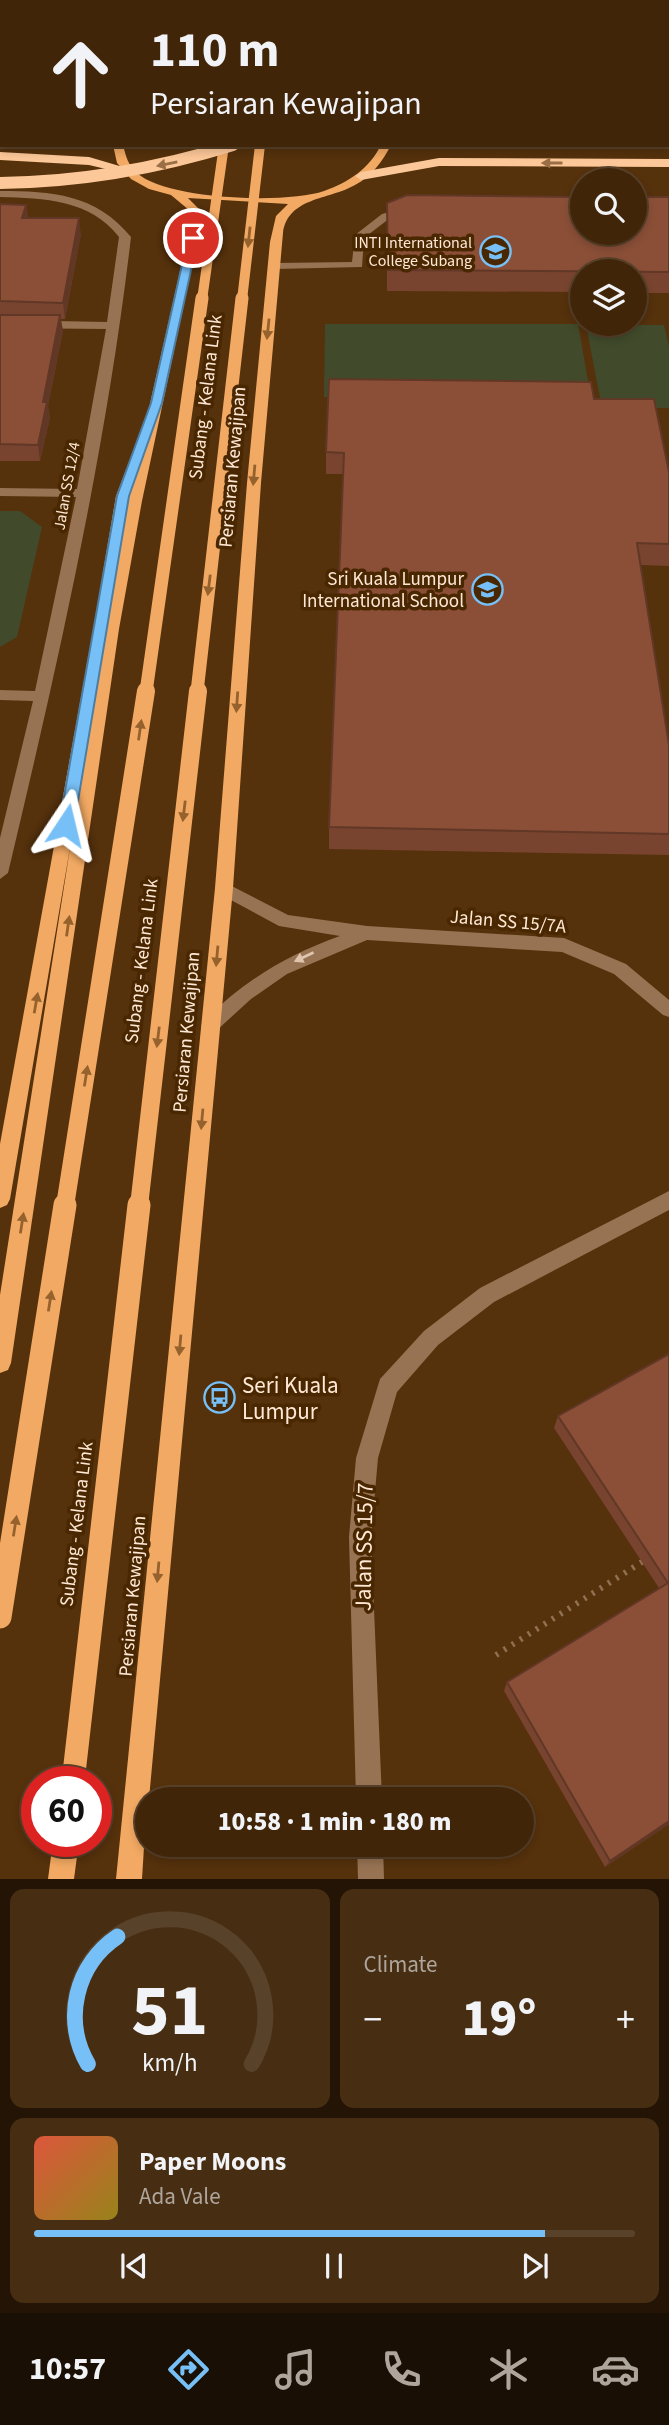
<!DOCTYPE html>
<meta charset="utf-8">
<style>
body{margin:0;font-family:"Source Sans 3",sans-serif;background:#472d12;color:#f1f3f6;height:100vh;display:flex;flex-direction:column;font-size:26px;white-space:nowrap}
*{box-sizing:border-box;margin:0}
p{font-size:23px;color:#aea59c}
.icon{flex:none;width:38px;height:38px;fill:none;stroke:currentColor;stroke-width:2;stroke-linecap:round;stroke-linejoin:round}
.map{position:relative;height:1879px;overflow:hidden}
.drawer{display:flex;flex-direction:column;gap:10px;padding:10px;background:#231405;flex:1}
.drawer>*{flex:none}
.banner{position:absolute;left:0px;top:0px;width:670px;height:147px;box-shadow:0 4px 10px #0003,0 0 0 2px #59422a;background:#402509;color:#f1f3f6;overflow:hidden}
.tools{position:absolute;left:570px;top:168px;display:grid;gap:14px}
.tools a{display:grid;place-items:center;width:77px;height:77px;border-radius:50%;background:#402509;box-shadow:0 4px 10px #0003,0 0 0 2px #59422a;font-size:35px}
.speed{position:absolute;left:21px;top:1766px;display:flex;gap:14px;font-size:35px;font-weight:700;text-align:center}
.speed>*{display:grid;place-content:center;width:91px;height:91px;border-radius:50%;background:#402509;box-shadow:0 4px 10px #0003,0 0 0 2px #59422a;line-height:1}
.speed .limit{border:10px solid #d22;background:#fff;color:#111}
.pin{position:absolute;display:grid;place-items:center;width:60px;height:60px;color:#fff;margin:-30px;border:4px solid #fff;border-radius:50%;box-shadow:0 2px 7px #0007}
.me{position:absolute;width:77px;margin:-38px;rotate:10deg;stroke-linejoin:round;filter:drop-shadow(0 0 5px #0008)}
.turn{display:flex;align-items:center;gap:24px;height:147px;padding:0 35px;font-size:32px}
.turn .icon{width:91px;height:91px;stroke-width:2.5}
.turn b{display:block;font-size:49px;line-height:60px}
.big{font-size:52px;font-weight:800;line-height:1.1}
.drawer .widget{flex:1;display:flex;flex-direction:column;justify-content:center;gap:10px;min-width:0;padding:0 24px;border-radius:14px;background:#472d12}
.drawer .dial{align-items:center;gap:0}
.dial svg{height:182px;overflow:visible;fill:none;stroke:#59422a;stroke-width:7;stroke-linecap:round;text-anchor:middle}
.dial text{fill:#f1f3f6;stroke:none}
.song{display:flex;align-items:center;gap:21px}
.cover{width:84px;height:84px;border-radius:10px;background:linear-gradient(135deg,hsl(10 70% 55%),hsl(50 70% 35%))}
.played{height:7px;border-radius:4px;background:linear-gradient(90deg,#77c0f7 85%,#59422a 85%)}
.keys{display:flex;justify-content:space-around;direction:ltr}
.heat{display:flex;justify-content:space-between;align-items:center;font-size:38px;direction:ltr}
.drawer .tiles{flex:1;display:grid;gap:10px;grid-template-columns:1fr 1fr}
.widget:last-child{grid-column:span 2}
.trip{position:absolute;left:135px;top:1787px;width:399px;height:70px;border-radius:35px;background:#402509;box-shadow:0 4px 10px #0003,0 0 0 2px #59422a;font-weight:800;line-height:70px;text-align:center}
.dock{display:flex;height:112px;justify-content:space-around;align-items:center;background:#1a0f04;color:#aea59c}
.dock .icon{width:49px;height:49px}
.dock .current{color:#77c0f7}
.dock b{font-size:32px;color:#f1f3f6}
.map>svg:first-child{display:block}
</style>
<div class="map">
<svg width="669" height="1879" viewBox="0 0 669 1879">
<rect width="100%" height="100%" fill="#55310c"/>
<g fill="#414b2b">
<polygon points="325,324 578,324 591,398 324,397"/>
<polygon points="586,325 664,325 669,347 669,408 602,408"/>
<polygon points="0,511 20,511 42,527 17,637 0,647"/>
</g>
<g fill="none" stroke-linecap="round" stroke-linejoin="round">
<polyline stroke="#8f7051" stroke-width="6" stroke-dasharray="2.5 7" stroke-linecap="butt" points="496,1655 645,1560"/>
<g fill="#977353" fill-rule="evenodd">
<rect x="365" y="0" width="8" height="2"/>
<rect x="668" y="63" width="1" height="6"/>
<path d="M 0,191 C 52,191 96,194 131,237 C 106,452 58,663 8,873 L 0,879 L 0,838 L 33,701 L 0,700 L 0,690 L 35,691 L 76,497 L 0,496 L 0,488 L 77,489 L 106,329 L 0,328 L 0,320 L 107,322 L 119,237 C 91,200 44,198 0,197 Z"/>
<polygon points="411,206 416,209 415,211 390,218 364,238 362,267 275,269 269,266 275,263 352,262 355,235 382,214"/>
<path d="M 224,882 L 288,915 L 367,926 L 564,938 L 626,964 L 669,1000 L 669,1017 L 663,1015 L 614,974 L 562,952 L 367,940 L 287,974 L 251,999 L 216,1031 L 210,1033 L 204,1031 L 201,1026 L 204,1021 C 243,981 287,955 340,936 L 279,926 L 218,893 L 215,888 L 218,883 Z"/>
<polygon points="669,1191 669,1210 494,1302 438,1345 397,1392 378,1458 371,1537 382,1799 356,1799 349,1537 356,1458 380,1379 424,1331 480,1288"/>
<polygon points="357,1844 383,1844 384,1879 358,1879"/>
</g>
<g fill="#f2a963" fill-rule="evenodd">
<polygon points="227,0 235,0 226,2"/>
<rect x="240" y="0" width="8" height="2"/>
<rect x="272" y="0" width="8" height="2"/>
<rect x="297" y="0" width="8" height="2"/>
<path d="M 113,145 L 123,145 C 126,157 128,165 137,173 C 167,200 287,204 324,191 C 349,182 369,169 381,145 L 391,145 C 382,162 372,176 355,185 C 329,200 288,197 283,233 L 261,483 L 233,888 L 149,1799 L 147,1799 L 142,1879 L 116,1879 L 215,888 L 247,483 L 270,242 L 276,216 L 288,204 L 188,198 L 199,209 L 201,223 L 142,501 L 119,629 L 11,1363 L 8,1370 L 0,1373 L 0,1295 L 71,842 L 10,1199 L 7,1205 L 0,1208 L 0,1144 L 95,620 L 97,617 L 107,617 L 113,581 L 104,581 L 102,578 L 116,496 L 126,470 L 135,470 L 191,223 L 189,210 L 171,195 L 149,189 L 131,179 L 117,163 Z"/>
<polygon points="53,1841 79,1841 74,1879 48,1879"/>
</g>
<g fill="#fdc899" fill-rule="evenodd">
<polygon points="218,0 228,0 217,2"/>
<rect x="346" y="0" width="10" height="2"/>
<rect x="0" y="68" width="2" height="6"/>
<rect x="0" y="84" width="2" height="7"/>
<rect x="668" y="90" width="1" height="6"/>
<rect x="0" y="100" width="2" height="8"/>
<rect x="668" y="105" width="1" height="8"/>
<rect x="0" y="134" width="2" height="8"/>
<rect x="668" y="136" width="1" height="8"/>
<polygon points="0,152 89,157 133,170 127,174 89,165 0,160"/>
<polygon points="439,158 669,159 669,167 439,166 361,180 355,176 361,172"/>
</g>
<g stroke="#f2a963" stroke-width="10">
<polyline points="202,300 224,145"/>
<polyline points="242,300 260,145"/>
</g>
<g stroke="#f2a963" stroke-width="13">
<polyline points="146,692 202,298"/>
<polyline points="197,692 242,298"/>
</g>
<g stroke="#f2a963" stroke-width="18">
<polyline points="65,1206 146,691"/>
<polyline points="139,1206 198,691"/>
</g>
<g stroke="#f2a963" stroke-width="23">
<polyline points="0,1617 65,1205"/>
<polyline points="73,1782 139,1205"/>
</g>
<path stroke="#fdc899" stroke-width="12" d="M 0,183 C 80,182 156,169 233,145"/>
</g>
<g fill="#78442f">
<polygon points="669,197 669,293 635,293 635,271 583,271 583,292 387,291 387,203"/>
<polygon points="0,204 26,205 28,218 81,234 65,319 61,319 63,331 48,406 50,418 40,461 0,461"/>
<polygon points="594,399 669,472 669,566 641,565 669,745 669,855 329,849 329,827 343,474 326,474 326,452"/>
<polygon points="669,1354 669,1824 605,1867 504,1691 507,1682 659,1588 554,1428 558,1416"/>
</g>
<g fill="#613726">
<polygon points="26,205 28,220 22,218"/>
<polygon points="79,218 81,234 65,319 63,303"/>
<polygon points="60,315 63,331 48,406 50,418 40,461 38,445 43,402"/>
<polygon points="669,1821 669,1824 605,1867 610,1861"/>
</g>
<g fill="#8b4f37" stroke="#613726" stroke-width="2">
<polygon points="460,0 669,0 669,33 668,2 461,2"/>
<polygon points="407,195 583,197 583,233 635,233 635,197 669,197 669,272 388,270 387,203"/>
<polygon points="0,204 26,205 22,218 79,218 63,303 0,301"/>
<polygon points="0,315 60,315 43,402 47,402 38,445 0,444"/>
<polygon points="329,379 591,382 594,399 654,399 669,472 669,544 637,543 669,745 669,834 329,827 344,453 326,452"/>
<polygon points="669,1354 669,1821 610,1861 507,1682 668,1583 558,1416"/>
</g>
<defs><path id="oneway-solid" d="M-6-.8H1V-3.2L6.5 0L1 3.2V.8H-6Z" transform="scale(1.75)"/></defs>
<g fill="#9a6f45">
<use href="#oneway-solid" transform="translate(552 163) rotate(-180)"/>
<use href="#oneway-solid" transform="translate(167 164) rotate(169)"/>
</g>
<g fill="#95622d">
<use href="#oneway-solid" transform="translate(249 237) rotate(96)"/>
<use href="#oneway-solid" transform="translate(268 329) rotate(96)"/>
<use href="#oneway-solid" transform="translate(254 475) rotate(95)"/>
<use href="#oneway-solid" transform="translate(209 585) rotate(97)"/>
<use href="#oneway-solid" transform="translate(237 702) rotate(94)"/>
<use href="#oneway-solid" transform="translate(140 730) rotate(-82)"/>
<use href="#oneway-solid" transform="translate(184 811) rotate(97)"/>
<use href="#oneway-solid" transform="translate(68 926) rotate(-82)"/>
<use href="#oneway-solid" transform="translate(217 956) rotate(95)"/>
<use href="#oneway-solid" transform="translate(36 1003) rotate(-80)"/>
<use href="#oneway-solid" transform="translate(158 1037) rotate(97)"/>
<use href="#oneway-solid" transform="translate(86 1076) rotate(-81)"/>
<use href="#oneway-solid" transform="translate(202 1119) rotate(95)"/>
<use href="#oneway-solid" transform="translate(22 1223) rotate(-81)"/>
<use href="#oneway-solid" transform="translate(50 1301) rotate(-81)"/>
<use href="#oneway-solid" transform="translate(180 1345) rotate(95)"/>
<use href="#oneway-solid" transform="translate(15 1526) rotate(-81)"/>
<use href="#oneway-solid" transform="translate(158 1572) rotate(95)"/>
</g>
<use fill="#e0c5ae" href="#oneway-solid" transform="translate(304 957) rotate(155)"/>
<polygon fill="#77c0f7" stroke="#4d7da1" stroke-width="2" points="193,235 198,238 162,403 129,496 74,825 66,830 59,825 117,496 151,403 188,238"/>
<defs>
<symbol id="university-ring" viewBox="-11 -11 22 22"><circle r="9.5" fill="#492700" stroke="#77c0f7" stroke-width="1.5"/><path d="M0-5L7-2L0 1L-7-2ZM-4 1L0 2.5L4 1V4Q0 6-4 4Z" fill="#77c0f7"/></symbol>
<symbol id="school-ring" viewBox="-11 -11 22 22"><circle r="9.5" fill="#492700" stroke="#77c0f7" stroke-width="1.5"/><path d="M0-5L7-2L0 1L-7-2ZM-4 1L0 2.5L4 1V4Q0 6-4 4Z" fill="#77c0f7"/></symbol>
<symbol id="bus-ring" viewBox="-11 -11 22 22"><circle r="9.5" fill="#492700" stroke="#77c0f7" stroke-width="1.5"/><path d="M-5-6H5V4H4V6H2V4H-2V6H-4V4H-5ZM-3.5-4V0h7V-4ZM-3.5 1.2v1.5H-2V1.2ZM2 1.2v1.5H3.5V1.2Z" fill="#77c0f7"/></symbol>
</defs>
<g fill-rule="evenodd">
<use href="#university-ring" x="478" y="234" width="35" height="35"/>
<use href="#school-ring" x="470" y="572" width="35" height="35"/>
<use href="#bus-ring" x="202" y="1380" width="35" height="35"/>
</g>
<g text-anchor="middle" dominant-baseline="central" stroke-width="7" stroke-linejoin="round" paint-order="stroke">
<g font-size="16" fill="#ffe8d5" stroke="#492700" text-anchor="end">
<text x="472" y="243">INTI International<tspan x="472" dy="18">College Subang</tspan></text>
</g>
<g font-size="16" fill="#ffe8d5" stroke="#492700">
<text transform="translate(67 486) rotate(-80)">Jalan SS 12/4</text>
</g>
<g font-size="19" fill="#ffe8d5" stroke="#492700">
<text transform="translate(206 397) rotate(-83)">Subang - Kelana Link</text>
<text transform="translate(233 467) rotate(-85)">Persiaran Kewajipan</text>
<text transform="translate(508 922) rotate(5)">Jalan SS 15/7A</text>
<text transform="translate(142 961) rotate(-83)">Subang - Kelana Link</text>
<text transform="translate(187 1032) rotate(-85)">Persiaran Kewajipan</text>
<text transform="translate(77 1524) rotate(-83)">Subang - Kelana Link</text>
<text transform="translate(133 1596) rotate(-85)">Persiaran Kewajipan</text>
</g>
<g font-size="19" fill="#ffe8d5" stroke="#492700" text-anchor="end">
<text x="464" y="579">Sri Kuala Lumpur<tspan x="464" dy="22">International School</tspan></text>
</g>
<g font-size="23" fill="#ffe8d5" stroke="#492700" text-anchor="start">
<text x="242" y="1385">Seri Kuala<tspan x="242" dy="26">Lumpur</tspan></text>
</g>
<g font-size="23" fill="#ffe8d5" stroke="#492700">
<text transform="translate(364 1547) rotate(-89)">Jalan SS 15/7</text>
</g>
</g>
</svg>
<div class="tools">
<a><svg class="icon" aria-label="search" viewBox="0 0 24 24"><circle cx="10" cy="10" r="6"/><path d="M15 15l6 6"/></svg></a>
<a><svg class="icon" aria-label="layers" viewBox="0 0 24 24"><path d="M12 4l9 5-9 5-9-5zM3 14l9 5 9-5"/></svg></a>
</div>
<div class="speed"><div class="limit">60</div></div>
<div class="pin" style="left:193px;top:238px;background:#d93025"><svg class="icon" aria-label="arrive" viewBox="0 0 24 24"><path d="M6 21V4h12l-3 4 3 4H6"/></svg></div>
<svg class="me" style="left:66px;top:825px" viewBox="-20 -20 40 40"><path d="M0-17L14 15 0 8-14 15z" fill="#77c0f7" stroke="#fff" stroke-width="4"/></svg>
<div class="trip">10:58 · 1 min · 180 m</div>
<div class="banner">
<div class="turn"><svg class="icon" aria-label="ahead" viewBox="0 0 24 24"><path d="M12 20V5M6 11l6-6 6 6"/></svg><div><b>110 m</b>Persiaran Kewajipan</div></div>
</div>
</div>
<section class="drawer">
<div class="tiles">
<div class="widget dial"><svg viewBox="0 0 100 80">
<path d="M14 69A42 42 0 1 1 86 69"/>
<path d="M14 69A42 42 0 0 1 27 13" stroke="#77c0f7"/>
<text x="50" y="56" font-size="32" font-weight="700">51</text>
<text x="50" y="72" font-size="11">km/h</text>
</svg></div>
<div class="widget"><p>Climate</p>
<div class="heat"><a>−</a><b class="big">19°</b><a>+</a></div>
</div>
<div class="widget">
<div class="song"><i class="cover"></i><div><b>Paper Moons</b><p>Ada Vale</p></div></div>
<div class="played"></div>
<div class="keys"><svg class="icon" aria-label="previous" viewBox="0 0 24 24"><path d="M18 5L8 12l10 7zM5 5v14"/></svg><svg class="icon" aria-label="pause" viewBox="0 0 24 24"><path d="M8 5v14M16 5v14"/></svg><svg class="icon" aria-label="next" viewBox="0 0 24 24"><path d="M6 5l10 7-10 7zM19 5v14"/></svg></div>
</div>
</div>
</section>
<nav class="dock">
<b>10:57</b>
<svg class="icon current" aria-label="directions" viewBox="0 0 24 24"><path d="M12 3l9 9-9 9-9-9zM9 14v-3h6M13 9l2 2-2 2"/></svg>
<svg class="icon" aria-label="music" viewBox="0 0 24 24"><path d="M9 18V5l10-2v13"/><circle cx="6" cy="18" r="3"/><circle cx="16" cy="16" r="3"/></svg>
<svg class="icon" aria-label="phone" viewBox="0 0 24 24"><path d="M5 4h4l2 5-3 2q2 4 5 5l2-3 5 2v4C11 20 4 13 5 4z"/></svg>
<svg class="icon" aria-label="climate" viewBox="0 0 24 24"><path d="M12 3v18M4 7l16 10M4 17L20 7"/></svg>
<svg class="icon" aria-label="car" viewBox="0 0 24 24"><path d="M5 17H2v-5l4-1 3-4h7l3 4 3 1v5h-3M9 17h6M6 11h13"/><circle cx="7" cy="17" r="2"/><circle cx="17" cy="17" r="2"/></svg>
</nav>
